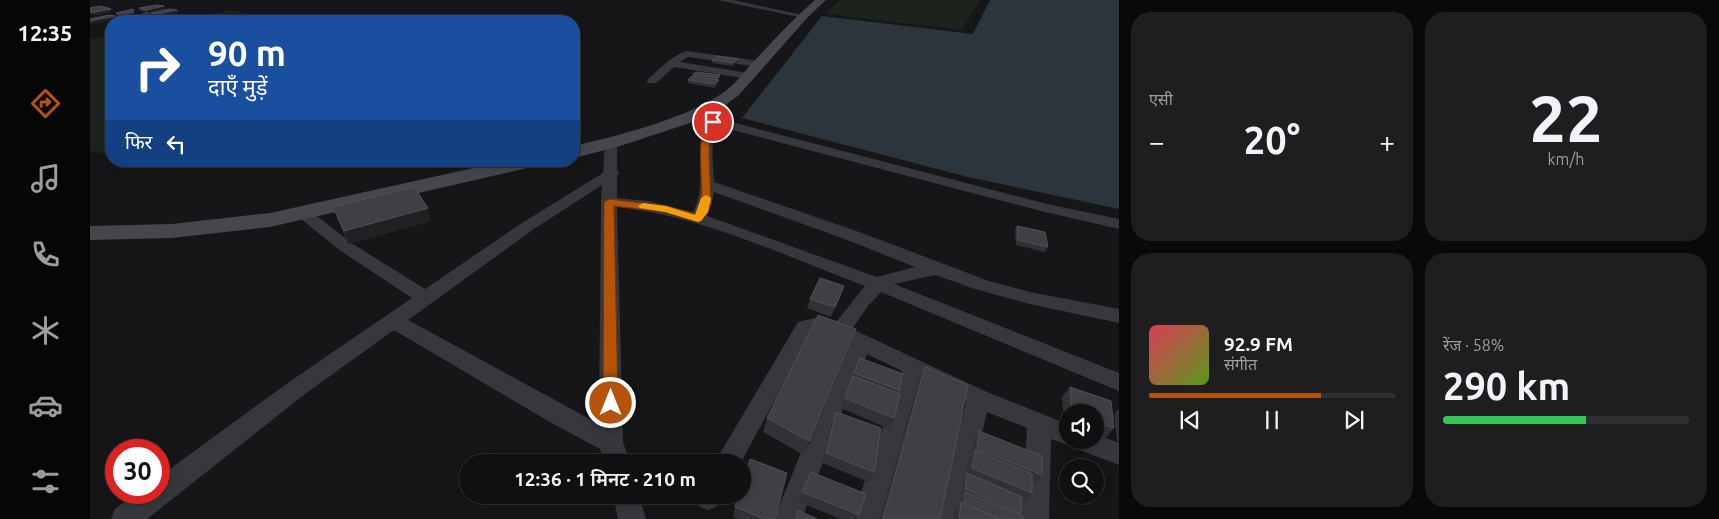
<!DOCTYPE html>
<html lang="hi">
<meta charset="utf-8">
<style>
body{margin:0;font-family:Ubuntu,"Noto Sans Devanagari",sans-serif;background:#1e1e20;color:#f1f3f6;height:100vh;display:flex;flex-direction:column;font-size:19px;white-space:nowrap}
*{box-sizing:border-box;margin:0}
p{font-size:16px;color:#9c9d9f}
.icon{flex:none;width:28px;height:28px;fill:none;stroke:currentColor;stroke-width:2;stroke-linecap:round;stroke-linejoin:round}
.map{position:relative;flex:1;overflow:hidden}
.details{display:flex;flex-direction:column;gap:12px;padding:12px;background:#09090a;width:600px}
.details>*{flex:none}
.top-card{position:absolute;left:15px;top:15px;width:475px;height:152px;border-radius:20px;box-shadow:0 2px 12px #0003,0 0 0 1px #303032;background:#1a4fa0;color:#fff;overflow:hidden}
.buttons{position:absolute;left:969px;top:404px;display:grid;gap:10px}
.buttons a{display:grid;place-items:center;width:45px;height:45px;border-radius:50%;background:#101012;box-shadow:0 2px 12px #0003,0 0 0 1px #303032;font-size:25px}
.speed{position:absolute;left:15px;top:439px;display:flex;gap:10px;font-size:25px;font-weight:700;text-align:center}
.speed>*{display:grid;place-content:center;width:65px;height:65px;border-radius:50%;background:#101012;box-shadow:0 2px 12px #0003,0 0 0 1px #303032;line-height:1}
.speed .limit{border:8px solid #d22;background:#fff;color:#111}
.pin{position:absolute;display:grid;place-items:center;width:42px;height:42px;color:#fff;margin:-21px;border:2px solid #fff;border-radius:50%;box-shadow:0 1px 5px #0007}
.me{position:absolute;width:55px;margin:-28px;rotate:0deg;stroke-linejoin:round;filter:drop-shadow(0 0 4px #0008)}
.turn{display:flex;align-items:center;gap:18px;height:105px;padding:0 20px;font-size:22px}
.turn .icon{width:65px;height:65px;stroke-width:2.5}
.turn b{display:block;font-size:35px;line-height:42px}
.then{display:flex;align-items:center;height:48px;padding:0 20px;background:#0003;gap:10px;font-size:19px}
.big{font-size:38px;font-weight:600;line-height:1.1}
.details .tile{flex:1;display:flex;flex-direction:column;justify-content:center;gap:8px;min-width:0;padding:0 18px;border-radius:20px;background:#1e1e20}
.details .dial{align-items:center;gap:0}
.dial b{font-size:65px;line-height:1}
.song{display:flex;align-items:center;gap:15px}
.cover{width:60px;height:60px;border-radius:8px;background:linear-gradient(135deg,hsl(350 70% 55%),hsl(90 70% 35%))}
.played{height:5px;border-radius:2px;background:linear-gradient(90deg,#b45309 70%,#303032 70%)}
.keys{display:flex;justify-content:space-around;direction:ltr}
.heat{display:flex;justify-content:space-between;align-items:center;font-size:28px;direction:ltr}
.charge{height:8px;border-radius:4px;background:linear-gradient(90deg,#34c759 58%,#303032 0)}
.details .tiles{flex:1;display:grid;gap:12px;grid-template-columns:repeat(2,1fr)}
.trip{position:absolute;left:369px;top:454px;width:292px;height:50px;border-radius:25px;background:#101012;box-shadow:0 2px 12px #0003,0 0 0 1px #303032;font-weight:600;line-height:50px;text-align:center}
main{display:flex;flex:1;min-height:0}
.tab-bar{display:flex;flex-direction:column;width:90px;justify-content:space-around;align-items:center;background:#060607;color:#9c9d9f}
.tab-bar .icon{width:35px;height:35px}
.tab-bar .selected{color:#b45309}
.tab-bar b{font-size:22px;color:#f1f3f6}
.map>svg:first-child{display:block}
</style>
<main>
<nav class="tab-bar">
<b>12:35</b>
<svg class="icon selected" aria-label="directions" viewBox="0 0 24 24"><path d="M12 3l9 9-9 9-9-9zM9 14v-3h6M13 9l2 2-2 2"/></svg>
<svg class="icon" aria-label="music" viewBox="0 0 24 24"><path d="M9 18V5l10-2v13"/><circle cx="6" cy="18" r="3"/><circle cx="16" cy="16" r="3"/></svg>
<svg class="icon" aria-label="phone" viewBox="0 0 24 24"><path d="M5 4h4l2 5-3 2q2 4 5 5l2-3 5 2v4C11 20 4 13 5 4z"/></svg>
<svg class="icon" aria-label="climate" viewBox="0 0 24 24"><path d="M12 3v18M4 7l16 10M4 17L20 7"/></svg>
<svg class="icon" aria-label="car" viewBox="0 0 24 24"><path d="M5 17H2v-5l4-1 3-4h7l3 4 3 1v5h-3M9 17h6M6 11h13"/><circle cx="7" cy="17" r="2"/><circle cx="17" cy="17" r="2"/></svg>
<svg class="icon" aria-label="filters" viewBox="0 0 24 24"><path d="M4 7h16M4 17h16"/><circle cx="9" cy="7" r="2"/><circle cx="15" cy="17" r="2"/></svg>
</nav>
<div class="map">
<svg width="1029" height="519" viewBox="0 0 1029 519">
<rect width="100%" height="100%" fill="#161618"/>
<g fill="#1c231d">
<polygon points="750,0 890,0 872,30 735,14"/>
<polygon points="141,10 189,21 87,21"/>
<polygon points="21,35 21,155 0,151 0,39"/>
<polygon points="75,161 220,161 144,169"/>
</g>
<polygon fill="#2c353c" points="900,0 1029,0 1029,209 878,177 652,118 732,16 883,34"/>
<g fill="none" stroke-linecap="round" stroke-linejoin="round">
<g fill="#37383d" fill-rule="evenodd">
<polygon points="628,0 643,0 717,16 713,18"/>
<path d="M 597,51 L 670,61 L 675,64 L 670,67 L 598,57 L 590,62 L 659,73 L 664,76 L 659,79 L 584,67 L 566,83 L 558,83 L 557,81 L 558,79 C 570,69 582,55 597,51 Z"/>
<path d="M 603,112 L 957,204 L 1029,219 L 1029,229 L 951,211 L 627,126 C 620,144 623,163 624,182 L 772,233 L 899,281 L 940,292 L 1029,309 L 1029,323 L 940,304 L 885,289 L 845,275 L 804,284 L 1029,373 L 1029,391 L 791,292 L 778,306 L 762,329 L 897,392 L 978,424 L 978,440 L 1005,440 L 1005,434 L 1029,443 L 1029,465 L 982,447 L 981,444 L 978,445 L 961,439 L 959,519 L 931,519 L 937,428 L 897,412 L 872,519 L 844,519 L 876,402 L 831,380 L 790,519 L 762,519 L 812,371 L 777,354 L 750,416 L 712,519 L 684,519 L 726,416 L 760,345 L 732,333 L 722,332 L 651,462 L 625,462 L 708,322 L 725,318 L 746,322 L 775,286 C 695,256 612,216 527,207 L 533,442 L 540,462 L 514,462 L 510,449 L 458,421 L 304,330 L 215,394 L 57,519 L 21,519 L 25,509 L 48,492 L 69,492 L 69,477 L 199,382 L 322,298 L 251,251 L 207,216 L 205,213 L 207,210 L 219,210 L 263,244 L 335,289 L 432,223 L 513,173 L 515,143 L 516,140 L 521,139 L 527,143 L 527,170 L 529,173 L 527,176 L 527,198 L 558,201 L 603,212 C 618,185 603,153 617,123 L 599,118 L 597,116 L 599,114 ZM 512,185 L 511,202 L 509,424 L 318,320 L 444,229 ZM 624,192 L 760,241 L 825,267 L 787,277 L 617,216 L 621,207 Z"/>
<polygon points="523,495 549,495 556,519 528,519"/>
<polygon points="605,495 632,495 628,506 618,510 608,506"/>
</g>
<g fill="#45474d" fill-rule="evenodd">
<path d="M 725,0 L 736,0 L 717,18 L 649,95 L 629,110 L 609,120 L 527,147 L 484,158 L 484,146 C 530,135 600,118 637,90 C 647,82 655,71 663,62 C 683,41 703,19 725,0 Z"/>
<polygon points="415,161 451,161 449,165 442,167 180,227 82,238 0,240 0,226 82,224 180,213"/>
</g>
</g>
<g fill="#323236">
<polygon points="74,6 75,9 57,13 51,11 49,8"/>
<polygon points="0,8 23,11 7,15 0,13"/>
<polygon points="43,9 45,15 32,18 27,16 26,13"/>
<polygon points="87,10 88,13 69,17 64,16 64,18 48,21 38,21 36,18 62,14 61,13"/>
<polygon points="648,59 647,62 643,66 622,63 622,60"/>
<polygon points="603,74 630,75 628,84 625,88 598,83 598,80 603,76"/>
<polygon points="243,207 341,221 258,244 248,220"/>
<polygon points="927,226 958,247 955,252 926,245 925,230"/>
<polygon points="751,296 741,317 717,308 720,299"/>
<polygon points="766,329 761,343 714,455 673,432 677,418"/>
<polygon points="770,358 809,390 807,393 804,418 799,429 751,408"/>
<polygon points="835,367 850,519 789,519 828,382"/>
<polygon points="980,387 1024,428 1016,438 1005,435 1005,412 978,412 978,425 974,423 972,397"/>
<polygon points="1028,409 1029,409 1029,442 1027,441 1024,414"/>
<polygon points="746,412 784,472 779,482 732,463 742,422"/>
<polygon points="889,431 952,475 944,485 942,484 942,493 934,503 932,502 931,514 930,515 933,519 863,519 864,512 871,503 872,497 873,495 872,494 874,479 876,475 878,460 881,456 883,441"/>
<polygon points="712,492 769,515 767,519 751,519 709,502"/>
<polygon points="645,507 685,519 648,519 643,517"/>
</g>
<g fill="#212124">
<polygon points="74,6 75,9 57,13 56,10"/>
<polygon points="21,9 23,11 7,15 5,12"/>
<polygon points="43,9 45,15 32,18 30,15"/>
<polygon points="87,10 88,13 69,17 68,14"/>
<polygon points="63,15 64,18 48,21 44,21 43,19"/>
<polygon points="25,16 26,19 1,24 0,21"/>
<polygon points="648,59 647,62 643,66 644,63"/>
<polygon points="630,75 628,84 625,88 625,84 628,81 628,78"/>
<polygon points="338,208 341,221 258,244 254,231"/>
<polygon points="754,286 751,296 741,317 745,307"/>
<polygon points="766,329 761,343 714,455 719,441"/>
</g>
<g fill="#3f3f44" stroke="#4f5156">
<polygon points="67,5 74,6 56,10 49,8"/>
<polygon points="10,6 21,9 5,12 0,11 0,8"/>
<polygon points="43,9 44,12 30,15 26,13"/>
<polygon points="80,9 87,10 68,14 61,13"/>
<polygon points="57,13 63,15 43,19 36,18"/>
<polygon points="19,15 25,16 0,21 0,19"/>
<polygon points="626,56 648,59 644,63 622,60"/>
<polygon points="606,72 630,75 628,78 603,74"/>
<polygon points="602,76 629,80 625,84 598,80"/>
<polygon points="324,187 338,208 254,231 243,207"/>
<polygon points="927,226 955,232 958,247 928,240"/>
<polygon points="730,278 754,286 745,307 720,299"/>
<polygon points="728,315 766,329 719,441 677,418"/>
<polygon points="770,358 813,374 809,390 764,373"/>
<polygon points="835,367 878,385 850,519 793,519"/>
<polygon points="763,376 810,394 804,418 755,398"/>
<polygon points="980,387 1021,401 1024,428 1005,422 1005,412 982,412"/>
<polygon points="746,412 791,428 784,472 736,453"/>
<polygon points="889,431 952,456 952,475 887,449"/>
<polygon points="885,450 942,474 942,493 882,468"/>
<polygon points="660,459 697,473 685,519 675,519 645,507 649,495 652,495 652,484"/>
<polygon points="721,472 776,494 769,515 712,492"/>
<polygon points="877,473 932,497 931,514 875,489"/>
<polygon points="875,492 933,516 933,519 909,519 874,504"/>
<polygon points="871,502 909,519 869,519"/>
<polygon points="708,510 727,519 706,519"/>
</g>
<path fill="#b45309" stroke="#753606" d="M 623,119 L 627,122 L 620,137 L 619,151 L 621,203 L 611,221 L 608,222 L 575,212 L 524,206 L 528,403 L 526,407 L 521,409 L 515,407 L 513,403 L 514,202 L 519,199 L 576,206 L 605,214 C 606,211 609,207 610,204 C 616,185 601,130 623,119 Z"/>
<polygon fill="#f59e0b" points="616,195 621,198 618,212 611,221 608,222 575,212 550,208 548,206 553,203 576,206 605,215 611,198"/>
</svg>
<div class="buttons">
<a><svg class="icon" aria-label="sound" viewBox="0 0 24 24"><path d="M4 9h4l5-4v14l-5-4H4zM17 9q2 3 0 6"/></svg></a>
<a><svg class="icon" aria-label="search" viewBox="0 0 24 24"><circle cx="10" cy="10" r="6"/><path d="M15 15l6 6"/></svg></a>
</div>
<div class="speed"><div class="limit">30</div></div>
<div class="pin" style="left:623px;top:122px;background:#d93025"><svg class="icon" aria-label="arrive" viewBox="0 0 24 24"><path d="M6 21V4h12l-3 4 3 4H6"/></svg></div>
<svg class="me" style="left:521px;top:403px" viewBox="-20 -20 40 40"><circle r="17" fill="#b45309" stroke="#fff" stroke-width="3"/><path d="M0-11L8 9 0 5-8 9z" fill="#fff"/></svg>
<div class="trip">12:36 · 1 मिनट · 210 m</div>
<div class="top-card">
<div class="turn"><svg class="icon" aria-label="right" viewBox="0 0 24 24"><path d="M7 20v-9h11M14 6l5 5-5 5"/></svg><div><b>90 m</b>दाएँ मुड़ें</div></div>
<div class="then">फिर<svg class="icon" aria-label="left" viewBox="0 0 24 24"><path d="M17 20v-9H6M10 6l-5 5 5 5"/></svg></div>
</div>
</div>
<section class="details">
<div class="tiles">
<div class="tile"><p>एसी</p>
<div class="heat"><a>−</a><b class="big">20°</b><a>+</a></div>
</div>
<div class="tile dial"><b>22</b><p>km/h</p></div>
<div class="tile">
<div class="song"><i class="cover"></i><div><b>92.9 FM</b><p>संगीत</p></div></div>
<div class="played"></div>
<div class="keys"><svg class="icon" aria-label="previous" viewBox="0 0 24 24"><path d="M18 5L8 12l10 7zM5 5v14"/></svg><svg class="icon" aria-label="pause" viewBox="0 0 24 24"><path d="M8 5v14M16 5v14"/></svg><svg class="icon" aria-label="next" viewBox="0 0 24 24"><path d="M6 5l10 7-10 7zM19 5v14"/></svg></div>
</div>
<div class="tile"><p>रेंज · 58%</p><b class="big">290 km</b><div class="charge"></div></div>
</div>
</section>
</main>
